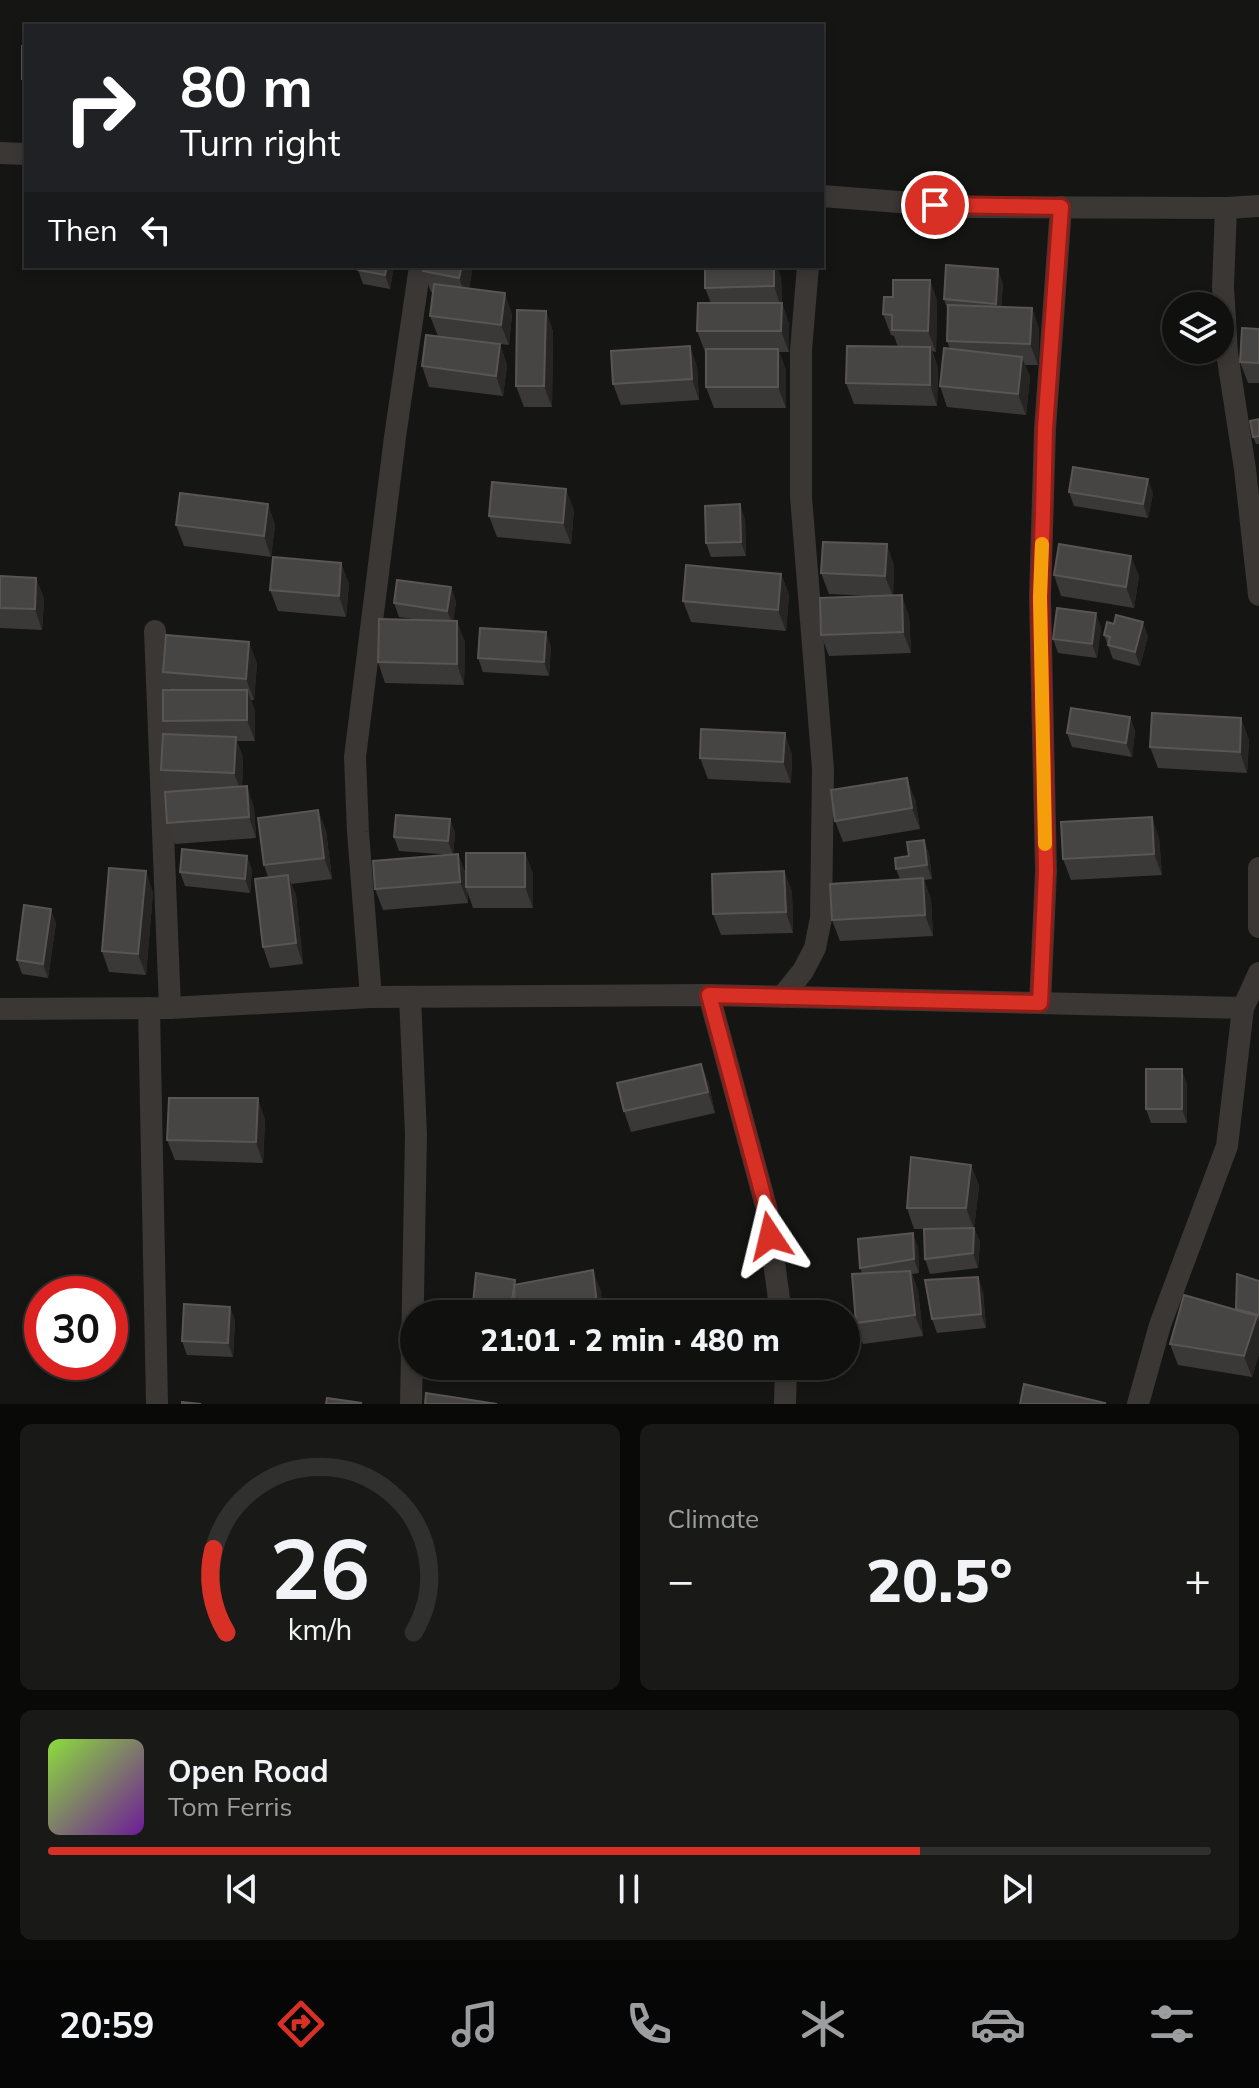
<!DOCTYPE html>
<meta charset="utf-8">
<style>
body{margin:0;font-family:Mulish,sans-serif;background:#191918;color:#f1f3f6;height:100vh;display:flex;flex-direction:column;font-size:30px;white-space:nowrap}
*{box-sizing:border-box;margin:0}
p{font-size:26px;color:#9c9d9e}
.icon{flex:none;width:44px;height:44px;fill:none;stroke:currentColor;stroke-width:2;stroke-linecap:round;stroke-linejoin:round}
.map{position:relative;height:1404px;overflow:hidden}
.side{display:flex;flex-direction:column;gap:20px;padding:20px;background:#090908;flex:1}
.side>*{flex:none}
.banner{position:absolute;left:24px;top:24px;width:800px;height:244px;border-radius:0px;box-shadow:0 4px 12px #0003,0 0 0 2px #30302f;background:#202124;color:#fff;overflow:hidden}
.fabs{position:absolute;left:1162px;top:292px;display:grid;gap:16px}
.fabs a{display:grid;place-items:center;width:72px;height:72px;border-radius:50%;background:#10100f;box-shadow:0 4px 12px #0003,0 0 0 2px #30302f;font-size:40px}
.speed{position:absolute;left:24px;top:1276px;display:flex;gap:16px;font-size:40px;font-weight:700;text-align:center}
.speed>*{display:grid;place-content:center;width:104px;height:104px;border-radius:50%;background:#10100f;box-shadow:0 4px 12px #0003,0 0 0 2px #30302f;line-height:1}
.speed .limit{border:12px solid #d22;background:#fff;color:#111}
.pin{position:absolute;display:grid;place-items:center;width:68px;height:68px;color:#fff;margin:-34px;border:4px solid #fff;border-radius:50%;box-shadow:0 2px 8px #0007}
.me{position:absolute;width:88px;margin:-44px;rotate:350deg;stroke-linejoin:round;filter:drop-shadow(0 0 6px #0008)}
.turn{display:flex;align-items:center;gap:28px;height:168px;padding:0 24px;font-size:36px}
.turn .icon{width:104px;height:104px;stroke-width:2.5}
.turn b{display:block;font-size:56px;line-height:68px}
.then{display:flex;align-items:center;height:76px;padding:0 24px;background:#0003;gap:16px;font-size:30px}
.big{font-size:60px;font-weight:800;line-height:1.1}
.side .tile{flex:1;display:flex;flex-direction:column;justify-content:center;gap:12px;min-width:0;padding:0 28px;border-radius:12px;background:#191918}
.side .dial{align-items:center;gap:0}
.dial svg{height:208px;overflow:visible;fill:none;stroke:#30302f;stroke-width:7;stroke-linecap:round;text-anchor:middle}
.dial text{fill:#f1f3f6;stroke:none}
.song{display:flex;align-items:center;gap:24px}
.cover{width:96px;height:96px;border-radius:12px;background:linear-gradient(135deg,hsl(90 70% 55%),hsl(280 70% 35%))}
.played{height:8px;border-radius:4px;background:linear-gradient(90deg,#d93025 75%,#30302f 75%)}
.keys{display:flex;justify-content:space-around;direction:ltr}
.heat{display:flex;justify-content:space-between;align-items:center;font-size:44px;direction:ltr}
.side .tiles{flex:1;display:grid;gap:20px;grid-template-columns:1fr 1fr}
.tile:last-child{grid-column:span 2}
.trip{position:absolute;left:400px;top:1300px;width:460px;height:80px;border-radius:40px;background:#10100f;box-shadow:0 4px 12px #0003,0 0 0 2px #30302f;font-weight:800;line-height:80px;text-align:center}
.dock{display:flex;height:128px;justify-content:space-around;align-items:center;background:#060606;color:#9c9d9e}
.dock .icon{width:56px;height:56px}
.dock .on{color:#d93025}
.dock b{font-size:36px;color:#f1f3f6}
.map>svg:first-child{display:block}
</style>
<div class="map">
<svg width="1259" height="1404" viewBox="0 0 1259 1404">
<rect width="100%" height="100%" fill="#151514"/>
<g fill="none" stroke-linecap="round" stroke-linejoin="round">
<g stroke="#3a3735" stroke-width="22">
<polyline points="0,153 26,154"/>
<polyline points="822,196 963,207 1226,208"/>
<polyline points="1259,206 1226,208 1223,287 1227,353 1245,469 1259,595"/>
<polyline points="155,631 170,1008"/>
<polyline points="1259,868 1259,927"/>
<polyline points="709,995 767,1210 781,1314"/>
<polyline points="371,997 358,832 355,757 395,437 420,266"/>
<polyline points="410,997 416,1134 411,1404"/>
<polyline points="782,997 803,971 815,948 821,918 823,769 801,497 801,350 808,266"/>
<polyline points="1040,1003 1046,871 1040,597 1045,429 1061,207"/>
<polyline points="149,1008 157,1404"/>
<polyline points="0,1009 170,1008 371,997 709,995 1243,1008"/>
<polyline points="785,1404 786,1366"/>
<polyline points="1138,1404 1160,1325 1227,1146 1243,1008 1259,973"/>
</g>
</g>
<g fill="#3a3937">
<polygon points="394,266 390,289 363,284 358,270"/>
<polygon points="473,266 469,288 512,314 509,345 500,344 507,365 503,396 429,387 422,366 438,336 430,316 433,292 431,292 423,271"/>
<polygon points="781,277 782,303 789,324 789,352 779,352 786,370 786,408 714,408 706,387 706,352 705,352 697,331 711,303 705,288"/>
<polygon points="930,280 937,301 936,352 932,351 938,368 937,406 854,404 846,383 898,347 894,336 891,335 883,314 893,297"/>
<polygon points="1003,283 1001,307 1032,308 1039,329 1038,365 1025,365 1030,377 1026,415 947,407 940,386 950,349 947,341 948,312 944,299"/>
<polygon points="546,311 553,332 552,407 524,407 516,386"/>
<polygon points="1259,329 1259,383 1248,383 1240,362"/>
<polygon points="697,366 699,400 621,405 613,384"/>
<polygon points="1259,419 1259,444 1256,444 1253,437"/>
<polygon points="1069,492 1153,493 1148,518 1074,506"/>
<polygon points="268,504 275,525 271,557 184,546 176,525"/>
<polygon points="574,510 571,544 497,537 489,516"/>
<polygon points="745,519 746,556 711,557 706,543"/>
<polygon points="341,563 349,584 346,617 278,611 270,590"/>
<polygon points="894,565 893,595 909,616 911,653 829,656 821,635 874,596 829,594 821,573"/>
<polygon points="781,574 789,595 786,631 691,622 683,601"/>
<polygon points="1054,575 1139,576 1134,608 1061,596"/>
<polygon points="0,576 36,578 44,599 42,630 0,628"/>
<polygon points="451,587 456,602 453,621 465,642 464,685 385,683 378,662 420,620 399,617 394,603"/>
<polygon points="1101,627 1097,658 1058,653 1053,639"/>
<polygon points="1104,635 1148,636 1140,666 1113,659"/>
<polygon points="551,646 549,676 483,672 478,658"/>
<polygon points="257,663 254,700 251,700 255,711 255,741 237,741 243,758 242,786 254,807 256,838 175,844 167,823 181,791 169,791 161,770 168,735 163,721 169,690 163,672"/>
<polygon points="1130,717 1135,731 1132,757 1072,747 1067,733"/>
<polygon points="1249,739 1247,773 1158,768 1150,747"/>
<polygon points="792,754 791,783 708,779 700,758"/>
<polygon points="915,799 920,829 843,842 835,821"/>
<polygon points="318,810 326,831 332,879 291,884 296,895 303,964 270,968 263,947 268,877 264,865"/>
<polygon points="450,819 455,833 453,855 399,851 394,837"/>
<polygon points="1159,838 1162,875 1071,880 1063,859"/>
<polygon points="924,840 929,854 932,879 924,880 931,899 933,936 840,941 832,920 900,879 896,869"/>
<polygon points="525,853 533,874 533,908 473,908 467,891 468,903 383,910 375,889 458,854 466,875"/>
<polygon points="247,856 252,870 250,893 185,886 180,872"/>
<polygon points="784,871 792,892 793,933 721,935 713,914"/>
<polygon points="153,892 146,975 109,972 102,951"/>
<polygon points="56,923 48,978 22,974 17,960"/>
<polygon points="701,1064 709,1085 715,1113 631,1132 624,1111"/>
<polygon points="1187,1083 1187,1123 1151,1123 1146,1109"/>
<polygon points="265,1119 263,1163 175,1160 167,1140"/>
<polygon points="971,1165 979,1186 974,1228 980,1242 978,1268 930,1274 925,1259 936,1229 914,1229 907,1208"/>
<polygon points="918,1247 919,1273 912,1274 918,1291 923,1336 863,1344 856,1323 862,1273 860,1268"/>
<polygon points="1259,1281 1259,1354 1252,1377 1178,1365 1170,1344 1237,1310 1236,1309"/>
<polygon points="983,1291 986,1328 937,1333 932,1319"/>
<polygon points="230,1307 235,1321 233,1357 187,1355 182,1341"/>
</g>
<g fill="#262524">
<polygon points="387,266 394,266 390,289 385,275"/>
<polygon points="462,266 473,266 467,299 459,278"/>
<polygon points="774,266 777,266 781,277 782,303 789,324 789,352 781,331 781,307 774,286"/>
<polygon points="998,269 1003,283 1001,318 996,304"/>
<polygon points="930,280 937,301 936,352 928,331"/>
<polygon points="505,293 512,314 509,345 501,325"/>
<polygon points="1032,308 1039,329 1038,365 1030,344"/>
<polygon points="546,311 553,332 552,407 544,386"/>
<polygon points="500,344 507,365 503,396 496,376"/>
<polygon points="690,346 697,366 699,400 692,379"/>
<polygon points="930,347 938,368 937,406 930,385"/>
<polygon points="778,349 786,370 786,408 778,387"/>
<polygon points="1022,357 1030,377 1026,415 1018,394"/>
<polygon points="1148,479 1153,493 1148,518 1143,504"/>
<polygon points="566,489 574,510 571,544 563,523"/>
<polygon points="268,504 275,525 271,557 264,536"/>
<polygon points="740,504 745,519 746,556 741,542"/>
<polygon points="887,544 894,565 893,597 885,576"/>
<polygon points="1131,556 1139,576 1134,608 1126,587"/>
<polygon points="341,563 349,584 346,617 339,596"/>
<polygon points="781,574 789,595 786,631 778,610"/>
<polygon points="36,578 44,599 42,630 35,609"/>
<polygon points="451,587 456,602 453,625 447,611"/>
<polygon points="902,595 909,616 911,653 903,632"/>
<polygon points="1096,613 1101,627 1097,658 1092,644"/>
<polygon points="457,621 465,642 464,685 457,664"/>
<polygon points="1143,622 1148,636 1140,666 1135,652"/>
<polygon points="546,632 551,646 549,676 544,662"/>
<polygon points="249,642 257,663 254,700 246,679"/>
<polygon points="247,690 255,711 255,741 247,720"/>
<polygon points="1130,717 1135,731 1132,757 1126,743"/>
<polygon points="1241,718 1249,739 1247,773 1240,752"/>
<polygon points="785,733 792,754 791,783 783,762"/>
<polygon points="236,737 243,758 242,794 234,773"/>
<polygon points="907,778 915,799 920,829 912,808"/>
<polygon points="247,786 254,807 256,838 249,817"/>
<polygon points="318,810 326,831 332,879 324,858"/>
<polygon points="1152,817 1159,838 1162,875 1154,854"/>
<polygon points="450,819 455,833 453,855 448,841"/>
<polygon points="924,840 929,854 932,879 927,865"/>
<polygon points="525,853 533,874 533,908 525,887"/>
<polygon points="458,854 466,875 466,887 468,903 460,882"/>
<polygon points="247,856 252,870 250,893 245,879"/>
<polygon points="146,871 153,892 146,975 138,954"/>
<polygon points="784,871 792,892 793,933 786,912"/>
<polygon points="288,875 296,895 303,964 296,943"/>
<polygon points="923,878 931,899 933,936 925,915"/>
<polygon points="51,909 56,923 48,978 43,964"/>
<polygon points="701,1064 709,1085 715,1113 708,1092"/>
<polygon points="1182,1069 1187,1083 1187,1123 1182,1109"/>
<polygon points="258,1098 265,1119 263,1163 256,1142"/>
<polygon points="971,1165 979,1186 974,1229 966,1208"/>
<polygon points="974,1228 980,1242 978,1268 973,1253"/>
<polygon points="913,1233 918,1247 919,1273 914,1259"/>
<polygon points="593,1270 601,1291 604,1314 598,1314"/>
<polygon points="910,1271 918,1291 923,1336 915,1315"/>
<polygon points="978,1277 983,1291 986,1328 981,1314"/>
<polygon points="515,1280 520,1294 517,1314 510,1314"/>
<polygon points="230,1307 235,1321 233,1357 228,1343"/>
<polygon points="1257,1316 1259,1322 1259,1354 1252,1377 1244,1356"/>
</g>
<g fill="#474543" stroke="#595553" stroke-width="2">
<rect x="22" y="46" width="4" height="33"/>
<polygon points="946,265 998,269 996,304 944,299"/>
<polygon points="359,266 387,266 385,275 358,270"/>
<polygon points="424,266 462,266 459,278 423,271"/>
<polygon points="705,266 774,266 774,286 705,288"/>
<polygon points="893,280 930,280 928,331 892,330 892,315 883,314 884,297 893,297"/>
<polygon points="434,284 505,293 501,325 430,316"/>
<polygon points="698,303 782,303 781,331 697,331"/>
<polygon points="948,305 1032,308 1030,344 947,341"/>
<polygon points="517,310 546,311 544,386 516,386"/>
<polygon points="1242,328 1259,329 1259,363 1240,362"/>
<polygon points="426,335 500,344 496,376 422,366"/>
<polygon points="690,346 692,379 613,384 611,351"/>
<polygon points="847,346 930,347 930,385 846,383"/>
<polygon points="944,348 1022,357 1018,394 940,386"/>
<rect x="706" y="349" width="72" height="38"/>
<polygon points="1259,419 1259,436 1253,437 1250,421"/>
<polygon points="1073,467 1148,479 1143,504 1069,492"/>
<polygon points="492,482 566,489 563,523 489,516"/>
<polygon points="180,493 268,504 264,536 176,525"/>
<polygon points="740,504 741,542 706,543 705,506"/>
<polygon points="823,542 887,544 885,576 821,573"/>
<polygon points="1059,544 1131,556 1126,587 1054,575"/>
<polygon points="273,557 341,563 339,596 270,590"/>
<polygon points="686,565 781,574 778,610 683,601"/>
<polygon points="0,576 36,578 35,609 0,608"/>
<polygon points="397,580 451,587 447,611 394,603"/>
<polygon points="902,595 903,632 821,635 820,598"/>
<polygon points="1057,608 1096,613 1092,644 1053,639"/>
<polygon points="1116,615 1143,622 1135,652 1108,645 1110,637 1104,635 1107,622 1114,624"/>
<polygon points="379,619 457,621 457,664 378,662"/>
<polygon points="480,628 546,632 544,662 478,658"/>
<polygon points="166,635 249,642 246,679 163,672"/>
<polygon points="163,690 247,690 247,720 163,721"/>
<polygon points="1071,708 1130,717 1126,743 1067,733"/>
<polygon points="1152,713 1241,718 1240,752 1150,747"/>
<polygon points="701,729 785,733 783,762 700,758"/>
<polygon points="163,734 236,737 234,773 161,770"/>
<polygon points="907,778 912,808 835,821 831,790"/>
<polygon points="247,786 249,817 167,823 165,792"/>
<polygon points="318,810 324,858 264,865 258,818"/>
<polygon points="396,815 450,819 448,841 394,837"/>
<polygon points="1152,817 1154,854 1063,859 1061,822"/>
<polygon points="924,840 927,865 896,869 895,858 909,856 907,842"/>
<polygon points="182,849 247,856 245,879 180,872"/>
<rect x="466" y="853" width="59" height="34"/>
<polygon points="458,854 460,882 375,889 373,861"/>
<polygon points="109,868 146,871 138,954 102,951"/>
<polygon points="784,871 786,912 713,914 712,874"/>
<polygon points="288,875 296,943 263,947 255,879"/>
<polygon points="923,878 925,915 832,920 830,884"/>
<polygon points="24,905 51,909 43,964 17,960"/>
<polygon points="701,1064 708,1092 624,1111 617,1083"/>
<rect x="1146" y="1069" width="36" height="40"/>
<polygon points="169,1098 258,1098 256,1142 167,1140"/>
<polygon points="911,1157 971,1165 966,1208 907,1208"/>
<polygon points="974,1228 973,1253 925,1259 924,1229"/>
<polygon points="913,1233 914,1259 860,1268 858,1239"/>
<polygon points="593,1270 598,1314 515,1314 514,1285"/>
<polygon points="910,1271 915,1315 856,1323 852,1274"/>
<polygon points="476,1273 515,1280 510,1314 472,1314"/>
<polygon points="1237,1274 1259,1281 1259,1315 1236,1309"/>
<polygon points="978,1277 981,1314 932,1319 925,1280"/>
<polygon points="1184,1295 1257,1316 1244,1356 1170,1344"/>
<polygon points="184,1304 230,1307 228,1343 182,1341"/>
<polygon points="1024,1384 1105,1403 1105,1404 1020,1404"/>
<polygon points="426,1393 497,1404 425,1404"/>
<polygon points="327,1398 362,1403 326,1404"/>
<polygon points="182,1402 201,1404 182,1404"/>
</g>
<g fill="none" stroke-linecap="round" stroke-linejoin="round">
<defs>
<polyline id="route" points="770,1236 767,1210 709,995 1040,1003 1046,871 1040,597 1043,513 1045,429 1061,207 935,205"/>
</defs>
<use href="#route" stroke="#8d1f18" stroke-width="20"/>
<use href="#route" stroke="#d93025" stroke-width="14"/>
<polyline stroke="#f59e0b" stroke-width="14" points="1042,544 1040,597 1045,844"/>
</g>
</svg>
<div class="fabs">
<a><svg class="icon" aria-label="layers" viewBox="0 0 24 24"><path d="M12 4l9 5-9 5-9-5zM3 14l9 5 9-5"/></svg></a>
</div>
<div class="speed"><div class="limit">30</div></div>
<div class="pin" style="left:935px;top:205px;background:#d93025"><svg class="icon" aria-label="arrive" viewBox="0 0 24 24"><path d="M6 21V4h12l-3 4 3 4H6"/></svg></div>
<svg class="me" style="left:770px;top:1236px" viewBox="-20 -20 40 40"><path d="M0-17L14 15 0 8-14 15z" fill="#d93025" stroke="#fff" stroke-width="4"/></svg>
<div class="trip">21:01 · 2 min · 480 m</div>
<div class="banner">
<div class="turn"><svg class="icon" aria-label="right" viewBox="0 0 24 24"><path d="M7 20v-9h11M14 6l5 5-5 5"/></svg><div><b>80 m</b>Turn right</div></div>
<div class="then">Then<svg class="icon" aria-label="left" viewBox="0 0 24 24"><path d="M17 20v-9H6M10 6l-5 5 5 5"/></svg></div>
</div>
</div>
<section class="side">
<div class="tiles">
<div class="tile dial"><svg viewBox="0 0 100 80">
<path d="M14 69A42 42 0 1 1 86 69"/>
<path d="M14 69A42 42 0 0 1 9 37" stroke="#d93025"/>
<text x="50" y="56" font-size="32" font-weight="700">26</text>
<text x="50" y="72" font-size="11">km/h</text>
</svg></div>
<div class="tile"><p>Climate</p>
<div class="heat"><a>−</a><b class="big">20.5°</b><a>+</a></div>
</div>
<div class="tile">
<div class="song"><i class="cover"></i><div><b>Open Road</b><p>Tom Ferris</p></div></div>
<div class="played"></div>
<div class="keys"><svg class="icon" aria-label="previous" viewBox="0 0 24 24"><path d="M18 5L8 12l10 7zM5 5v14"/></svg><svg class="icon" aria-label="pause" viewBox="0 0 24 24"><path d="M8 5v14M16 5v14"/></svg><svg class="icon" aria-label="next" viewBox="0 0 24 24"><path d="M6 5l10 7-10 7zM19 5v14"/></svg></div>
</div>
</div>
</section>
<nav class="dock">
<b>20:59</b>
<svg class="icon on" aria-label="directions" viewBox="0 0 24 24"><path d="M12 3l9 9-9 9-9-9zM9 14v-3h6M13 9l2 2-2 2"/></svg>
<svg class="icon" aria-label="music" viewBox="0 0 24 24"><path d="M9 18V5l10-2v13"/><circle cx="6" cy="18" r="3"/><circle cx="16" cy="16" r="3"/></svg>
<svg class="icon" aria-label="phone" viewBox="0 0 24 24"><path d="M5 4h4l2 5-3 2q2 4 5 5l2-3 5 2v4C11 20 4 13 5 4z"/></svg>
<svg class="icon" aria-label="climate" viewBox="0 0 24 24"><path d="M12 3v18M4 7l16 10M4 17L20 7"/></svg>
<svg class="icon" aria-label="car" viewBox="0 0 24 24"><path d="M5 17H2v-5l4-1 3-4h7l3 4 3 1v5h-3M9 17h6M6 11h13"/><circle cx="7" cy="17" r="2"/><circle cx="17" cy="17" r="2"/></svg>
<svg class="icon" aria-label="filters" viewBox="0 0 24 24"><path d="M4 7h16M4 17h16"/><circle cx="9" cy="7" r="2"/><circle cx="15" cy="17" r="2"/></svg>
</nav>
